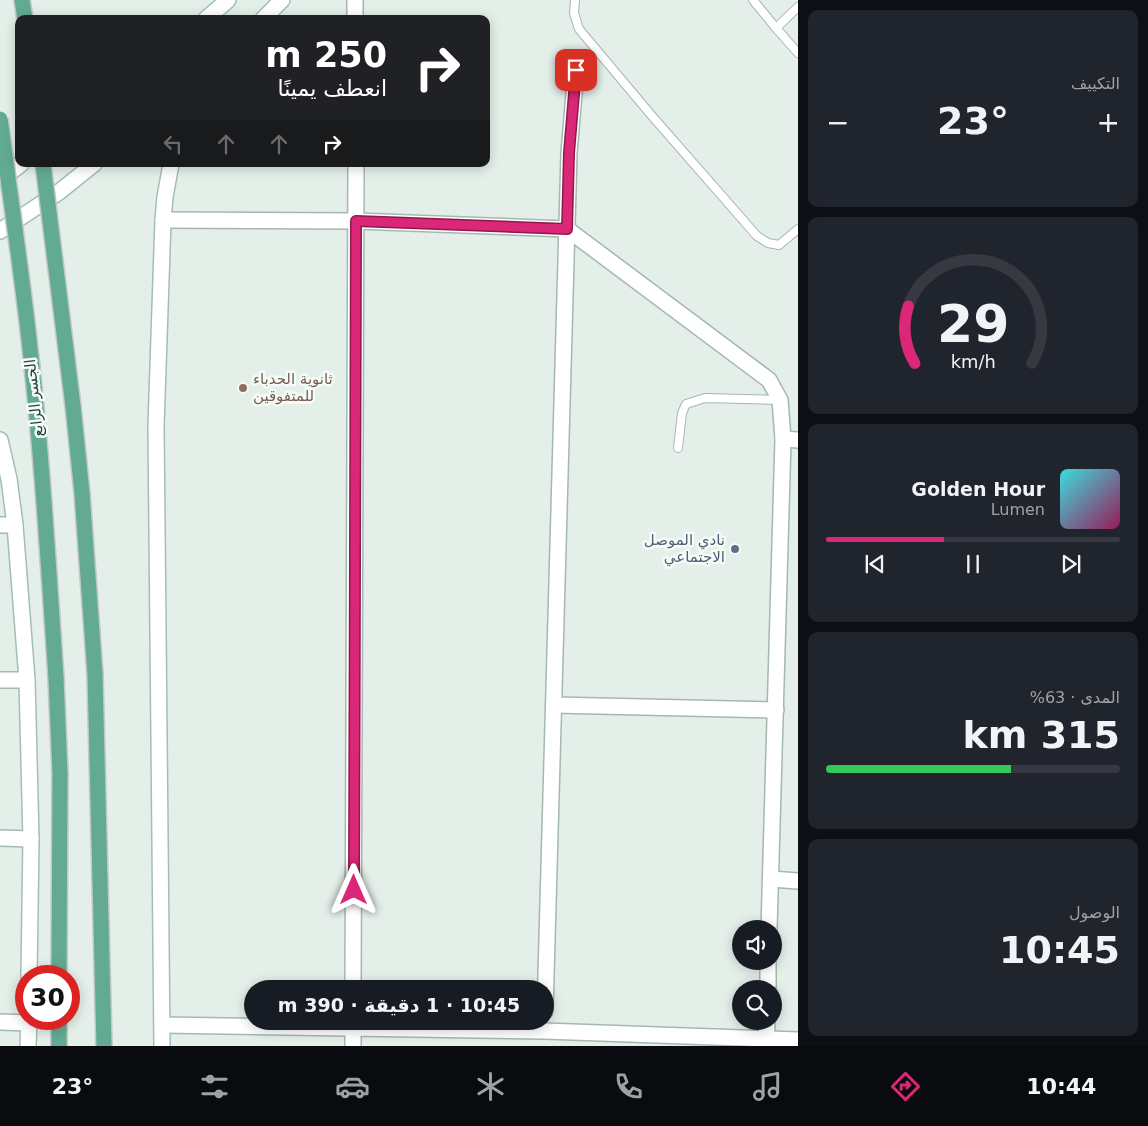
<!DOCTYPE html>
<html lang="ar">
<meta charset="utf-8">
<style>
body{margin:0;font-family:"DejaVu Sans",Vazirmatn,sans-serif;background:#20242c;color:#f1f3f6;direction:rtl;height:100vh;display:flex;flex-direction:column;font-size:19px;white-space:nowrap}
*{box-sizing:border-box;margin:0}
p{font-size:16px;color:#9ea1a6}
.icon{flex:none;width:28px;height:28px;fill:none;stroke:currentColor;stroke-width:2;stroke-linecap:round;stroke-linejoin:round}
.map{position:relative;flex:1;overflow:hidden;direction:ltr}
.side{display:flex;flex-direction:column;gap:10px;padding:10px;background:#0d0f14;width:350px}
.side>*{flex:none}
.top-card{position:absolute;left:15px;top:15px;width:475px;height:152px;border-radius:10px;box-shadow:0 2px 12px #0003;direction:rtl;background:#202124;color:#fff;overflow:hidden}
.controls{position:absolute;left:732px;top:920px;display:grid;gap:10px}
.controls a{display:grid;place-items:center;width:50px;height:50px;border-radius:50%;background:#171b24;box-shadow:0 2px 12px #0003;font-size:25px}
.speed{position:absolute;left:15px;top:965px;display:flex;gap:10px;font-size:25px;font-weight:700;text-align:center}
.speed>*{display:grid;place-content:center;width:65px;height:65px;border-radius:50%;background:#171b24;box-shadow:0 2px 12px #0003;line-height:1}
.speed .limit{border:8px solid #d22;background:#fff;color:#111}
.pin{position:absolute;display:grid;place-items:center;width:42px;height:42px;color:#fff;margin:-21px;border-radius:10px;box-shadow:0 2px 8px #0006}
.me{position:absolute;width:55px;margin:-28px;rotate:0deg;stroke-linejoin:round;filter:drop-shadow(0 0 4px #0008)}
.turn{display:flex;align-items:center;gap:18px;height:105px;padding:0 20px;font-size:22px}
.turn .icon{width:65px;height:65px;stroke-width:2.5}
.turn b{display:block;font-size:35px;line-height:42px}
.lanes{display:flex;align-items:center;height:48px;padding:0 20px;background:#0003;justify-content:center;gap:25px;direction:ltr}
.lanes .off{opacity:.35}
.big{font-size:38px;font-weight:700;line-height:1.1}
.side .card{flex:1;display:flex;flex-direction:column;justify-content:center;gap:8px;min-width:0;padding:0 18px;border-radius:10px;background:#20242c}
.side .dial{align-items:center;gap:0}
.dial svg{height:130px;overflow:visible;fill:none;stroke:#363941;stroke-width:7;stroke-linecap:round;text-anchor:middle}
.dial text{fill:#f1f3f6;stroke:none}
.song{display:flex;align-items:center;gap:15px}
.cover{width:60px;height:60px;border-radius:8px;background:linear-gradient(135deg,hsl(180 70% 55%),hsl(330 70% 35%))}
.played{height:5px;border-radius:2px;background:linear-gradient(90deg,#db2777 40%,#363941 40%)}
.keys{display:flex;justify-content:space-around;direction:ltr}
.heat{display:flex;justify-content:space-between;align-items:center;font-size:28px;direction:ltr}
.charge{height:8px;border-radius:4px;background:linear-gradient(90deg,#34c759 63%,#363941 0)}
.trip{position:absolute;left:244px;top:980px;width:310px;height:50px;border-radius:25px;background:#171b24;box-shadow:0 2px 12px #0003;font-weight:700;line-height:50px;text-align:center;direction:rtl}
.menu{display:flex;height:80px;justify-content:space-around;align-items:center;background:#090b0e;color:#9ea1a6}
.menu .icon{width:35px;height:35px}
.menu .current{color:#db2777}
.menu b{font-size:22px;color:#f1f3f6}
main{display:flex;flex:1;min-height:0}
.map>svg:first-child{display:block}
</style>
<main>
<section class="side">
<div class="card"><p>التكييف</p>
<div class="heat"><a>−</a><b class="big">23°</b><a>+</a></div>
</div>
<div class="card dial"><svg viewBox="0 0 100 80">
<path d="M14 69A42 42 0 1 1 86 69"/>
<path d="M14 69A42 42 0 0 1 10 34" stroke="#db2777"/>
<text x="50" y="56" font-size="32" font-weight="700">29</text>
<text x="50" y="72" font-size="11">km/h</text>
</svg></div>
<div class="card">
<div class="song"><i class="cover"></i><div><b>Golden Hour</b><p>Lumen</p></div></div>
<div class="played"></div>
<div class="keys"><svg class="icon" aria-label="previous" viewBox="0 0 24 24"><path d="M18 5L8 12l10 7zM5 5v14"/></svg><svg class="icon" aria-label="pause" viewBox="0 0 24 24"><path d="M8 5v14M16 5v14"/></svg><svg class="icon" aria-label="next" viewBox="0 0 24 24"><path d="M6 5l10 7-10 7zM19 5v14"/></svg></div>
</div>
<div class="card"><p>المدى · 63%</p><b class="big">315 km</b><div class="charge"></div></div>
<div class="card"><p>الوصول</p><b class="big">10:45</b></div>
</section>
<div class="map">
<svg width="798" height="1046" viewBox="0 0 798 1046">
<rect width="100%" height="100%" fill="#e4efe9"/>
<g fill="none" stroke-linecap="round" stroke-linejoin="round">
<defs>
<g id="lane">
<polyline points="575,0 574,13 579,29 652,116 757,236 768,243 779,245 798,229"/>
<polyline points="753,0 776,28"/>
<polyline points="798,7 776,28 798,53"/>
<polyline points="678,448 682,413 686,404 705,398 780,400"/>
</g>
<g id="street">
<polyline points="355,0 355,19"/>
<polyline points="163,220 356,221 567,229 769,380 780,400 783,439 769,929"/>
<polyline points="783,439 798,440"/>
<polyline points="0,525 15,525"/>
<polyline points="0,680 27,680"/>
<polyline points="554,705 776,710"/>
<polyline points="0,838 31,839"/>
<polyline points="771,879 798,881"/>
<polyline points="353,989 356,164"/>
<polyline points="768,989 768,961"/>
<polyline points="545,1011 569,153 576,70"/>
<polyline points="0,1022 29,1023"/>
<polyline points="162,1025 544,1031 798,1040"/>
<polyline points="353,1046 353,1021"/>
<polyline points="766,1046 767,1021"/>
</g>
<g id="secondary">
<polyline points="206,19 228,0"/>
<polyline points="263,19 282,0"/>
<polyline points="0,180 21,164"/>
<polyline points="0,231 59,192 94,164"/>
<polyline points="0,440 9,479 15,525 27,680 31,839 29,976"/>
<polyline points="28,1046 29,1019"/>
<polyline points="162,1046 156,426 163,220 165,197 171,164"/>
</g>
<g id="primary">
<polyline points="22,0 25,19"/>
<polyline points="95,674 104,1046"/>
<polyline points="56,678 60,773 59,976"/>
<polyline points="59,1046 59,1019"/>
</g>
</defs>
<use href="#lane" stroke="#a5b8b0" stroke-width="10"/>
<use href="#street" stroke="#a5b8b0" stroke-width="18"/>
<use href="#secondary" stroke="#a3bfb3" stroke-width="18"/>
<use href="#primary" stroke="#c1cac7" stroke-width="18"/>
<use href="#lane" stroke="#fff" stroke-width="8"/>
<use href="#street" stroke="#fff" stroke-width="15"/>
<use href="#secondary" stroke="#fff" stroke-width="15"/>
<use href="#primary" stroke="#63aa92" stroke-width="15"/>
<defs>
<g id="primary-bridge">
<path d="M 0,119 C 9,187 19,255 27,322 C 41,440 48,559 56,678"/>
<polyline points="43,164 73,406 82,493 95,674"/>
</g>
</defs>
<use href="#primary-bridge" stroke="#c1cac7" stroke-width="18" stroke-linecap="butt"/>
<use href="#primary-bridge" stroke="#63aa92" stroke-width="15"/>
</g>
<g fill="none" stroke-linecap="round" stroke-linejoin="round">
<defs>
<polyline id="route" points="354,890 356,221 567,229 569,153 576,70"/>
</defs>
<use href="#route" stroke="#8e194d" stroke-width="12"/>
<use href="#route" stroke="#db2777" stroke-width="9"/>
</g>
<circle fill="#8d6e63" stroke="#f5fbf7" stroke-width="2" cx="243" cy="388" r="5"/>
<circle fill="#5c6f8a" stroke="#f5fbf7" stroke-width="2" cx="735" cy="549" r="5"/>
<g text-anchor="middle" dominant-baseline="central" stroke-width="5" stroke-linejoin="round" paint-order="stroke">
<g font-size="15" fill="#785e54" stroke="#f5fbf7" text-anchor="start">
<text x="253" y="379">ثانوية الحدباء<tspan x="253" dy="17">للمتفوقين</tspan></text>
</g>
<g font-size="15" fill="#204337" stroke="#f5fbf7">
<text transform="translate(34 398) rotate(-96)">الجسر الرابع</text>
</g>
<g font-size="15" fill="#4e5e75" stroke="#f5fbf7" text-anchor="end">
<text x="725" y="540">نادي الموصل<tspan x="725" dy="17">الاجتماعي</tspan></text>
</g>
</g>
</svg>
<div class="controls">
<a><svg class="icon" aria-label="sound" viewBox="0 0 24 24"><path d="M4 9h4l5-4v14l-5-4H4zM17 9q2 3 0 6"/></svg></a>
<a><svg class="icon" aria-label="search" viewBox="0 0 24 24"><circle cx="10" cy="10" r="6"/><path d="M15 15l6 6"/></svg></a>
</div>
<div class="speed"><div class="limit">30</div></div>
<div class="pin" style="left:576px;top:70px;background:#d93025"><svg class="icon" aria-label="arrive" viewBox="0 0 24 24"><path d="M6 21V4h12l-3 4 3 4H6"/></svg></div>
<svg class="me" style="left:354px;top:890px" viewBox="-20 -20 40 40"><path d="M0-17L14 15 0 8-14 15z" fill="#db2777" stroke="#fff" stroke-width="4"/></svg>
<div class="trip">10:45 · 1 دقيقة · 390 m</div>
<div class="top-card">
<div class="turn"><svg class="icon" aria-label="right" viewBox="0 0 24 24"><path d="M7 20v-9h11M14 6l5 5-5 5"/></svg><div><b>250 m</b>انعطف يمينًا</div></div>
<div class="lanes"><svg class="icon off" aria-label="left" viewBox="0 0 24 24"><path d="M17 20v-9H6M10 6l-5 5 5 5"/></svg><svg class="icon off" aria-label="ahead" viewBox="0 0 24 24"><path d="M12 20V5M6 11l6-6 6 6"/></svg><svg class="icon off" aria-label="ahead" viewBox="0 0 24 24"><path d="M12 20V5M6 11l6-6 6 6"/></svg><svg class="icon" aria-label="right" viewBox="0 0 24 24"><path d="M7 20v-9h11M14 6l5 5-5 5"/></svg></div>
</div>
</div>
</main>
<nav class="menu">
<b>10:44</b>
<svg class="icon current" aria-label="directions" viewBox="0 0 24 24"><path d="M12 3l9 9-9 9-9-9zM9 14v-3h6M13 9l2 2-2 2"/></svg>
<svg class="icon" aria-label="music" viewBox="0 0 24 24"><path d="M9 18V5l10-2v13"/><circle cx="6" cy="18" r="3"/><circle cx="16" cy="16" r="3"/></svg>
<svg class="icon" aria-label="phone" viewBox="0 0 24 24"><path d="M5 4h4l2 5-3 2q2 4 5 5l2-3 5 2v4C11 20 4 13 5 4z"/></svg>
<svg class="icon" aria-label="climate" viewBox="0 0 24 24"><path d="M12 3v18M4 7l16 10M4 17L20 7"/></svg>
<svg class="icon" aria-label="car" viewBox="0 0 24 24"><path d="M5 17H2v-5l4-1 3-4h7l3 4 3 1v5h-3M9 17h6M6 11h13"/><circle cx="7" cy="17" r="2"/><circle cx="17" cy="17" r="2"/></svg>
<svg class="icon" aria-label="filters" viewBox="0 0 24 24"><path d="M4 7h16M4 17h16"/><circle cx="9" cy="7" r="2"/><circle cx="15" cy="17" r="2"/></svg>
<b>23°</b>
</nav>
